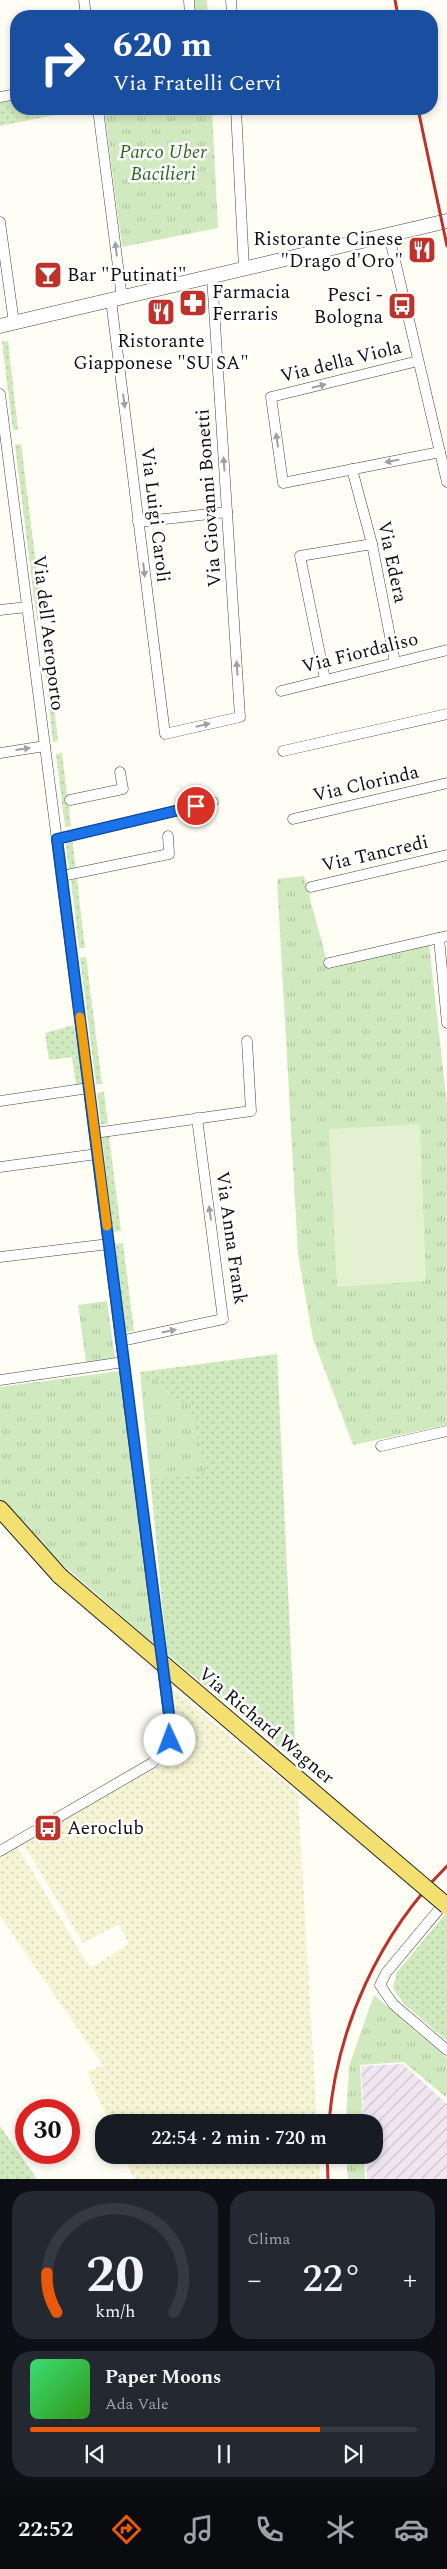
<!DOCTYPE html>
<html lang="it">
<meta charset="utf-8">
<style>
body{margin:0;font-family:Spectral,serif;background:#242831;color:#f1f3f6;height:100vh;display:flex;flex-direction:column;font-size:19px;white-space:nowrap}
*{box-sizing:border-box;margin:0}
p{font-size:16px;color:#9ea1a6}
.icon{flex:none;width:28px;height:28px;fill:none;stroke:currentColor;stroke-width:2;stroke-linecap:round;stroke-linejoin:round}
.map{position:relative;height:2179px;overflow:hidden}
.details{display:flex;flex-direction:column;gap:12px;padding:12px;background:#0d0f14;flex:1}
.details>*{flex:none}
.banner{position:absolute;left:10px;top:10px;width:428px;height:105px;border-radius:20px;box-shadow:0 2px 8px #0003;background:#1a4fa0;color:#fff;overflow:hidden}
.speed{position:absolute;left:15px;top:2099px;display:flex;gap:10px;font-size:25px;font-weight:700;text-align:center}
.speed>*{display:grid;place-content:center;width:65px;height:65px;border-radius:50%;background:#171b24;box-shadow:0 2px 8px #0003;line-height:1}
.speed .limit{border:8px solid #d22;background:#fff;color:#111}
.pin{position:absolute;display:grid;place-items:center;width:42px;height:42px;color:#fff;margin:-21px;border:2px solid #fff;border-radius:50%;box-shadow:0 1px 5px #0007}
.me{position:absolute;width:55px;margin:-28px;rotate:358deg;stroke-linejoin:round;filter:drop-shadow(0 0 4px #0008)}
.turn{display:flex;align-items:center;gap:18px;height:105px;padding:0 20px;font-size:22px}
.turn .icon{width:65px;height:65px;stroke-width:2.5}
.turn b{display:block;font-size:35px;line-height:42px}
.big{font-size:38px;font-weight:600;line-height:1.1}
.details .card{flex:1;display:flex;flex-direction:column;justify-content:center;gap:8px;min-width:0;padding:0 18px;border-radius:20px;background:#242831}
.details .dial{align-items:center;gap:0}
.dial svg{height:130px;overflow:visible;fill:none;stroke:#363941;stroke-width:7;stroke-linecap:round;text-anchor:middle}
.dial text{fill:#f1f3f6;stroke:none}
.song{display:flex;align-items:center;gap:15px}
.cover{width:60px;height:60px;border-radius:8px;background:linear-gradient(135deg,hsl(140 70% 55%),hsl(110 70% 35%))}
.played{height:5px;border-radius:2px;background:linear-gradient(90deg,#ea580c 75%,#363941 75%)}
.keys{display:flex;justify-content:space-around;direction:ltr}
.heat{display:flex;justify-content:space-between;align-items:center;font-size:28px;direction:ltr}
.details .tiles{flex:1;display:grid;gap:12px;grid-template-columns:1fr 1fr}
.card:last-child{grid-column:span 2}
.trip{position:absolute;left:95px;top:2114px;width:288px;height:50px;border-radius:20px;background:#171b24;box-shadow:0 2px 8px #0003;font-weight:600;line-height:50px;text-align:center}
.dock{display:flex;height:80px;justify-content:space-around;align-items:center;background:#090b0e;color:#9ea1a6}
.dock .icon{width:35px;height:35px}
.dock .selected{color:#ea580c}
.dock b{font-size:22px;color:#f1f3f6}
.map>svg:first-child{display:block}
</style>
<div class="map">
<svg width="447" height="2179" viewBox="0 0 447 2179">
<defs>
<pattern id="industrial-furrows" width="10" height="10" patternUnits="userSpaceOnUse" patternTransform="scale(1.25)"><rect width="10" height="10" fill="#efe6ef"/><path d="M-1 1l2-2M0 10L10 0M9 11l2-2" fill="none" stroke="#ccc4cc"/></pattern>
<pattern id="farmland-dots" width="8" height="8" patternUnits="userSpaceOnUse" patternTransform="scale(1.25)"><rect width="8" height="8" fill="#f5f5d5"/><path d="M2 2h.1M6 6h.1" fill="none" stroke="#d1d1b6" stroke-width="1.8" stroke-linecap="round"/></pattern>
<pattern id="grass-dots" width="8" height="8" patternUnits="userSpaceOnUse" patternTransform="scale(1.25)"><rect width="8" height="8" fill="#d1e9be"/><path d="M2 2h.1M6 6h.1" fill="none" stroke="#b2c7a2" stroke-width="1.8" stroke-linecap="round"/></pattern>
<pattern id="park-tufts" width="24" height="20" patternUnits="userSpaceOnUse" patternTransform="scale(1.25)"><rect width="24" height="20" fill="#d1e9be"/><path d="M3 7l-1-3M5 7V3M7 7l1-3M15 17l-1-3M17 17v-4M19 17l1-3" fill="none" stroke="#b2c7a2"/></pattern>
</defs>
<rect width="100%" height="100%" fill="#fffef5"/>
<polygon fill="url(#industrial-furrows)" points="403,2064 447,2104 447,2179 367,2179 366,2155 374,2155 374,2122 364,2122 361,2066"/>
<g fill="url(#farmland-dots)">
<polygon points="170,1687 298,1794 317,2122 109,2122 87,2072 103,2065 0,1916 0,1855 17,1846 90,1968 129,1944 119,1924 83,1943 22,1842 162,1764 173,1747 176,1733"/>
<polygon points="123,2155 319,2155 320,2179 134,2179"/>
</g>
<g fill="url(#grass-dots)">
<polygon points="16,100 16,109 84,109 0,126 0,103"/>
<polygon points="8,341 18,430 13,430 2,342"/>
<polygon points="21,444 43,620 37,621 15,445"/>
<polygon points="45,628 58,741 53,742 40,629"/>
<polygon points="62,753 71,826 65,827 56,754"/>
<polygon points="72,838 76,870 69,870 65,839"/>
<polygon points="77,879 85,948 79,948 71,880"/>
<polygon points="86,957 102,1084 96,1084 80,958"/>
<polygon points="74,1025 83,1084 76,1085 72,1057 49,1060 45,1033"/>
<polygon points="104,1092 108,1124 101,1125 97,1093"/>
<polygon points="109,1136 121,1231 113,1232 102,1137"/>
<polygon points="123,1243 134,1331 126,1332 115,1244"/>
<polygon points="277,1354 296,1761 167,1654 140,1372"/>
<polygon points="447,1912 447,2041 404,2004 393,1988 397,1972"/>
<polygon points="0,2126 37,2179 0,2179"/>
</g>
<g fill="url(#park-tufts)">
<polygon points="195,0 207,0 208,16 195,16"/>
<polygon points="104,109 212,109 218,228 122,247"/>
<polygon points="304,876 329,969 429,944 447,1104 447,1425 353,1445 313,1339 298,1254 277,879"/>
<polygon points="107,1301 115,1358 86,1362 78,1305"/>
<polygon points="120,1371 156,1646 61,1563 0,1502 0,1387"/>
<polygon points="156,1379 171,1401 189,1403 206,1472 151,1481 141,1381"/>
<polygon points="374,1995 447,2058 447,2098 404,2062 360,2065 363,2122 346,2122 349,2066"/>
<polygon points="346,2155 364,2155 365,2179 348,2179"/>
</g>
<polygon fill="#e2f1d0" points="420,1124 426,1281 337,1287 329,1129"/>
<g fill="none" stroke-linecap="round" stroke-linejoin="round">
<defs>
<g id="minor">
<polyline points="84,0 86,16"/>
<polyline points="189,0 190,16"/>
<polyline points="231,0 232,16"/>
<polyline points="0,97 16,94"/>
<polyline points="98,109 122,298"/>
<polyline points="236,109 244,269"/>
<polyline points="0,222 14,323"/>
<polyline points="389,235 447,482"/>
<polyline points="111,300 165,734 240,717 212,276"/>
<polyline points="418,361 271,397 283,483 440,452"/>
<polyline points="0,394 171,1733 167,1747 152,1763 0,1851"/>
<polyline points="352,469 372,544 395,662"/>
<polyline points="138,522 227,512"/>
<polyline points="0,610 27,607"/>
<polyline points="325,679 300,556 372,544"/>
<polyline points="281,691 447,650"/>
<polyline points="283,751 447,714"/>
<polyline points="0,753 45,746"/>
<polyline points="70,800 123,789 120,772"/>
<polyline points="293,819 447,783"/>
<polyline points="57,839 213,802"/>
<polyline points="62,876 169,854 168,836"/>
<polyline points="311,887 447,855"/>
<polyline points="439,938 447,1023"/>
<polyline points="329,963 447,936"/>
<polyline points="0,1101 89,1088"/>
<polyline points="95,1133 251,1111 247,1041"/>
<polyline points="0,1167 97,1154"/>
<polyline points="0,1257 109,1244"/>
<polyline points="121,1341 223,1319 197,1118"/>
<polyline points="0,1380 124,1362"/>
<polyline points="381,1446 447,1431"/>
<polyline points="446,1901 386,1973 380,1985 393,2004 447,2050"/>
</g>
<polyline id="tertiary" points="0,326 447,221"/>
<polyline id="primary" points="0,1509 60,1576"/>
</defs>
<use href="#minor" stroke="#444" stroke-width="11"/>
<use href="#tertiary" stroke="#444" stroke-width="15"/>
<use href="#primary" stroke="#222" stroke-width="18"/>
<use href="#minor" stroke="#fff" stroke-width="10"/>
<use href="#tertiary" stroke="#fff" stroke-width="14"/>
<use href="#primary" stroke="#f4e070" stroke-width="16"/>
<g stroke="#bf322b" stroke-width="3">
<polyline points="395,0 398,16"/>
<polyline points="418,109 447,246"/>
<path d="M 329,2122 C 337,2027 379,1934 447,1866"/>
<polyline points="327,2155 328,2179"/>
</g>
<defs>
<polyline id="primary-bridge" points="60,1576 447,1906"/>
</defs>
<use href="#primary-bridge" stroke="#222" stroke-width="18" stroke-linecap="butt"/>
<use href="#primary-bridge" stroke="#f4e070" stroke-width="16"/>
</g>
<defs><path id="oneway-solid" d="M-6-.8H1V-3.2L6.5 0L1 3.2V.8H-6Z" transform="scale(1.25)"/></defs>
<g fill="#a0a0a0">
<use href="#oneway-solid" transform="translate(116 249) rotate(-97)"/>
<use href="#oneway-solid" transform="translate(319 386) rotate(-14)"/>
<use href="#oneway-solid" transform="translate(124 401) rotate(83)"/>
<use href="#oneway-solid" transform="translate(277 440) rotate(-98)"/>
<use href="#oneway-solid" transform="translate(392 461) rotate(169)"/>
<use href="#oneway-solid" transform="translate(224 464) rotate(-94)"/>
<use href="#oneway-solid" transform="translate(144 570) rotate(83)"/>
<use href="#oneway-solid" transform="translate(237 668) rotate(-94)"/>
<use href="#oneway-solid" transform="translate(203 725) rotate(-13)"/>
<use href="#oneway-solid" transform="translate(23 749) rotate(-8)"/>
<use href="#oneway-solid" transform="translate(210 1213) rotate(-98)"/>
<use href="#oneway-solid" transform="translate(169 1331) rotate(-12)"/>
</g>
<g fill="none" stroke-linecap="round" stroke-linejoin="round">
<defs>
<polyline id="route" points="170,1740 169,1714 57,839 196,806"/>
</defs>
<use href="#route" stroke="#114b97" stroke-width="12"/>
<use href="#route" stroke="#1a73e8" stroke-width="9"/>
<polyline stroke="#f59e0b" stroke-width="9" points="80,1017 107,1226"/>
</g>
<defs>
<symbol id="restaurant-square" viewBox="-11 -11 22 22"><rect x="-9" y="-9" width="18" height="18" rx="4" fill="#bf322b" stroke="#fff"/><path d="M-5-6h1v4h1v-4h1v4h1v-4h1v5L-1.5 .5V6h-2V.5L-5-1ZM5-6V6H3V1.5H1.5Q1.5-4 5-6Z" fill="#fff"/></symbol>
<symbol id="bar-square" viewBox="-11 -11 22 22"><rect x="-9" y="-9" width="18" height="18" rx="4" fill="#bf322b" stroke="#fff"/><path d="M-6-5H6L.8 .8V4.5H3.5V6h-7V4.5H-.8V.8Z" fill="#fff"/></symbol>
<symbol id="pharmacy-square" viewBox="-11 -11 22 22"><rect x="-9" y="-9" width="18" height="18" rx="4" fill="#bf322b" stroke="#fff"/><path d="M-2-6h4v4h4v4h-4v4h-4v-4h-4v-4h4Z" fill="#fff"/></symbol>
<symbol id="bus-square" viewBox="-11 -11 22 22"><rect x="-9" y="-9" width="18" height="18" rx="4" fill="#bf322b" stroke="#fff"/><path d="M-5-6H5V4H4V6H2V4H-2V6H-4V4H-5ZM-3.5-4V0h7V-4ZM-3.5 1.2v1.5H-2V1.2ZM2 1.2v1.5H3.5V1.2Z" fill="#fff"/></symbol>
</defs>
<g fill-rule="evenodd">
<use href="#restaurant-square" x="406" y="234" width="32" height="32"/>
<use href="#bar-square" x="32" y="259" width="32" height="32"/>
<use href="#pharmacy-square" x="177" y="287" width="32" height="32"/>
<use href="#bus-square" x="386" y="290" width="32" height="32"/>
<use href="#restaurant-square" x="145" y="296" width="32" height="32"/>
<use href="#bus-square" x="32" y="1812" width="32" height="32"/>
</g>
<g text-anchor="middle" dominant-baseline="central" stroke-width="5" stroke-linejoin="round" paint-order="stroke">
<g font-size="19" font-style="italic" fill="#2a6821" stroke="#fff">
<text x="163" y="152">Parco Uber<tspan x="163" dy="22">Bacilieri</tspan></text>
</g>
<g font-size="19" fill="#111" stroke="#fff" text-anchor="start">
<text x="403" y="239" text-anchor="end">Ristorante Cinese<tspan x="403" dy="22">"Drago d'Oro"</tspan></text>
<text x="67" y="275">Bar "Putinati"</text>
<text x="212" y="292">Farmacia<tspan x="212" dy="22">Ferraris</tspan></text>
<text x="383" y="295" text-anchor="end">Pesci -<tspan x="383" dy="22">Bologna</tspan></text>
<text x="161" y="341" text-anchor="middle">Ristorante<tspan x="161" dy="22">Giapponese "SU SA"</tspan></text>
<text x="67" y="1828">Aeroclub</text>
</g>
<g font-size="19" fill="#111" stroke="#fff">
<text transform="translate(341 362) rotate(-14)">Via della Viola</text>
<text transform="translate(209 498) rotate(-94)">Via Giovanni Bonetti</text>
<text transform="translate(155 515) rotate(83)">Via Luigi Caroli</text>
<text transform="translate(392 562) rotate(78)">Via Edera</text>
<text transform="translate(48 633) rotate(83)">Via dell'Aeroporto</text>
<text transform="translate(360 653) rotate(-14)">Via Fiordaliso</text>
<text transform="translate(366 784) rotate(-13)">Via Clorinda</text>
<text transform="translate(375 854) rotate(-13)">Via Tancredi</text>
<text transform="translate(231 1238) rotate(82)">Via Anna Frank</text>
<text transform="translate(266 1726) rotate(40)">Via Richard Wagner</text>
</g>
</g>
</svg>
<div class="speed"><div class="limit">30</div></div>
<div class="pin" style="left:196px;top:806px;background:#d93025"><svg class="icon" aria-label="arrive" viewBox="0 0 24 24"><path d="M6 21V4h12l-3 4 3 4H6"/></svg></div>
<svg class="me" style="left:170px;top:1740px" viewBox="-20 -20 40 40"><circle r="19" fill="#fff"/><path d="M0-13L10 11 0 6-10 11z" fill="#1a73e8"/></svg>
<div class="trip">22:54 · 2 min · 720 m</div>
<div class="banner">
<div class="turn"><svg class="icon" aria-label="right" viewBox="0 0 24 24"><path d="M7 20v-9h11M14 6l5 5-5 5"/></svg><div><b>620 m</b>Via Fratelli Cervi</div></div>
</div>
</div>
<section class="details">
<div class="tiles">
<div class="card dial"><svg viewBox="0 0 100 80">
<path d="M14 69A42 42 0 1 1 86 69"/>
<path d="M14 69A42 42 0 0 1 8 45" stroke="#ea580c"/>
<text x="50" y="56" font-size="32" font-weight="700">20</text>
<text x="50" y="72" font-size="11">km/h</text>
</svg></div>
<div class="card"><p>Clima</p>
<div class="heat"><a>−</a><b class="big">22°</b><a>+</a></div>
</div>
<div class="card">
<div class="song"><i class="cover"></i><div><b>Paper Moons</b><p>Ada Vale</p></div></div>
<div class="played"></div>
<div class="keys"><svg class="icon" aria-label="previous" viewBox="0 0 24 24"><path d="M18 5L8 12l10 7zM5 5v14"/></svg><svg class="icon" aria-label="pause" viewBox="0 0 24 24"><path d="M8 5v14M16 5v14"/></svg><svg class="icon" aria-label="next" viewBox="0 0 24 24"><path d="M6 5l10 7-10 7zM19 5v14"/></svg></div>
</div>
</div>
</section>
<nav class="dock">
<b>22:52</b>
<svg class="icon selected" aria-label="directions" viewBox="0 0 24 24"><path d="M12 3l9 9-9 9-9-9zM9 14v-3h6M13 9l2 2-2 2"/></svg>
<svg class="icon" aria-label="music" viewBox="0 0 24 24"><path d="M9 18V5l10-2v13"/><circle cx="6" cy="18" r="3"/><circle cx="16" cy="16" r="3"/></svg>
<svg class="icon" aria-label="phone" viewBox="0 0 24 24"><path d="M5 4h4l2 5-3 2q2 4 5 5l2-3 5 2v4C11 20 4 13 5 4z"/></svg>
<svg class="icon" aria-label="climate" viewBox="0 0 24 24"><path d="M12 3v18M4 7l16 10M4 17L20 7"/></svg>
<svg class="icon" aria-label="car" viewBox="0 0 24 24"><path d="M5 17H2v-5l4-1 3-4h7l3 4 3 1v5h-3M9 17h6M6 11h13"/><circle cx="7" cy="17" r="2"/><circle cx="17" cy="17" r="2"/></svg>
</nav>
